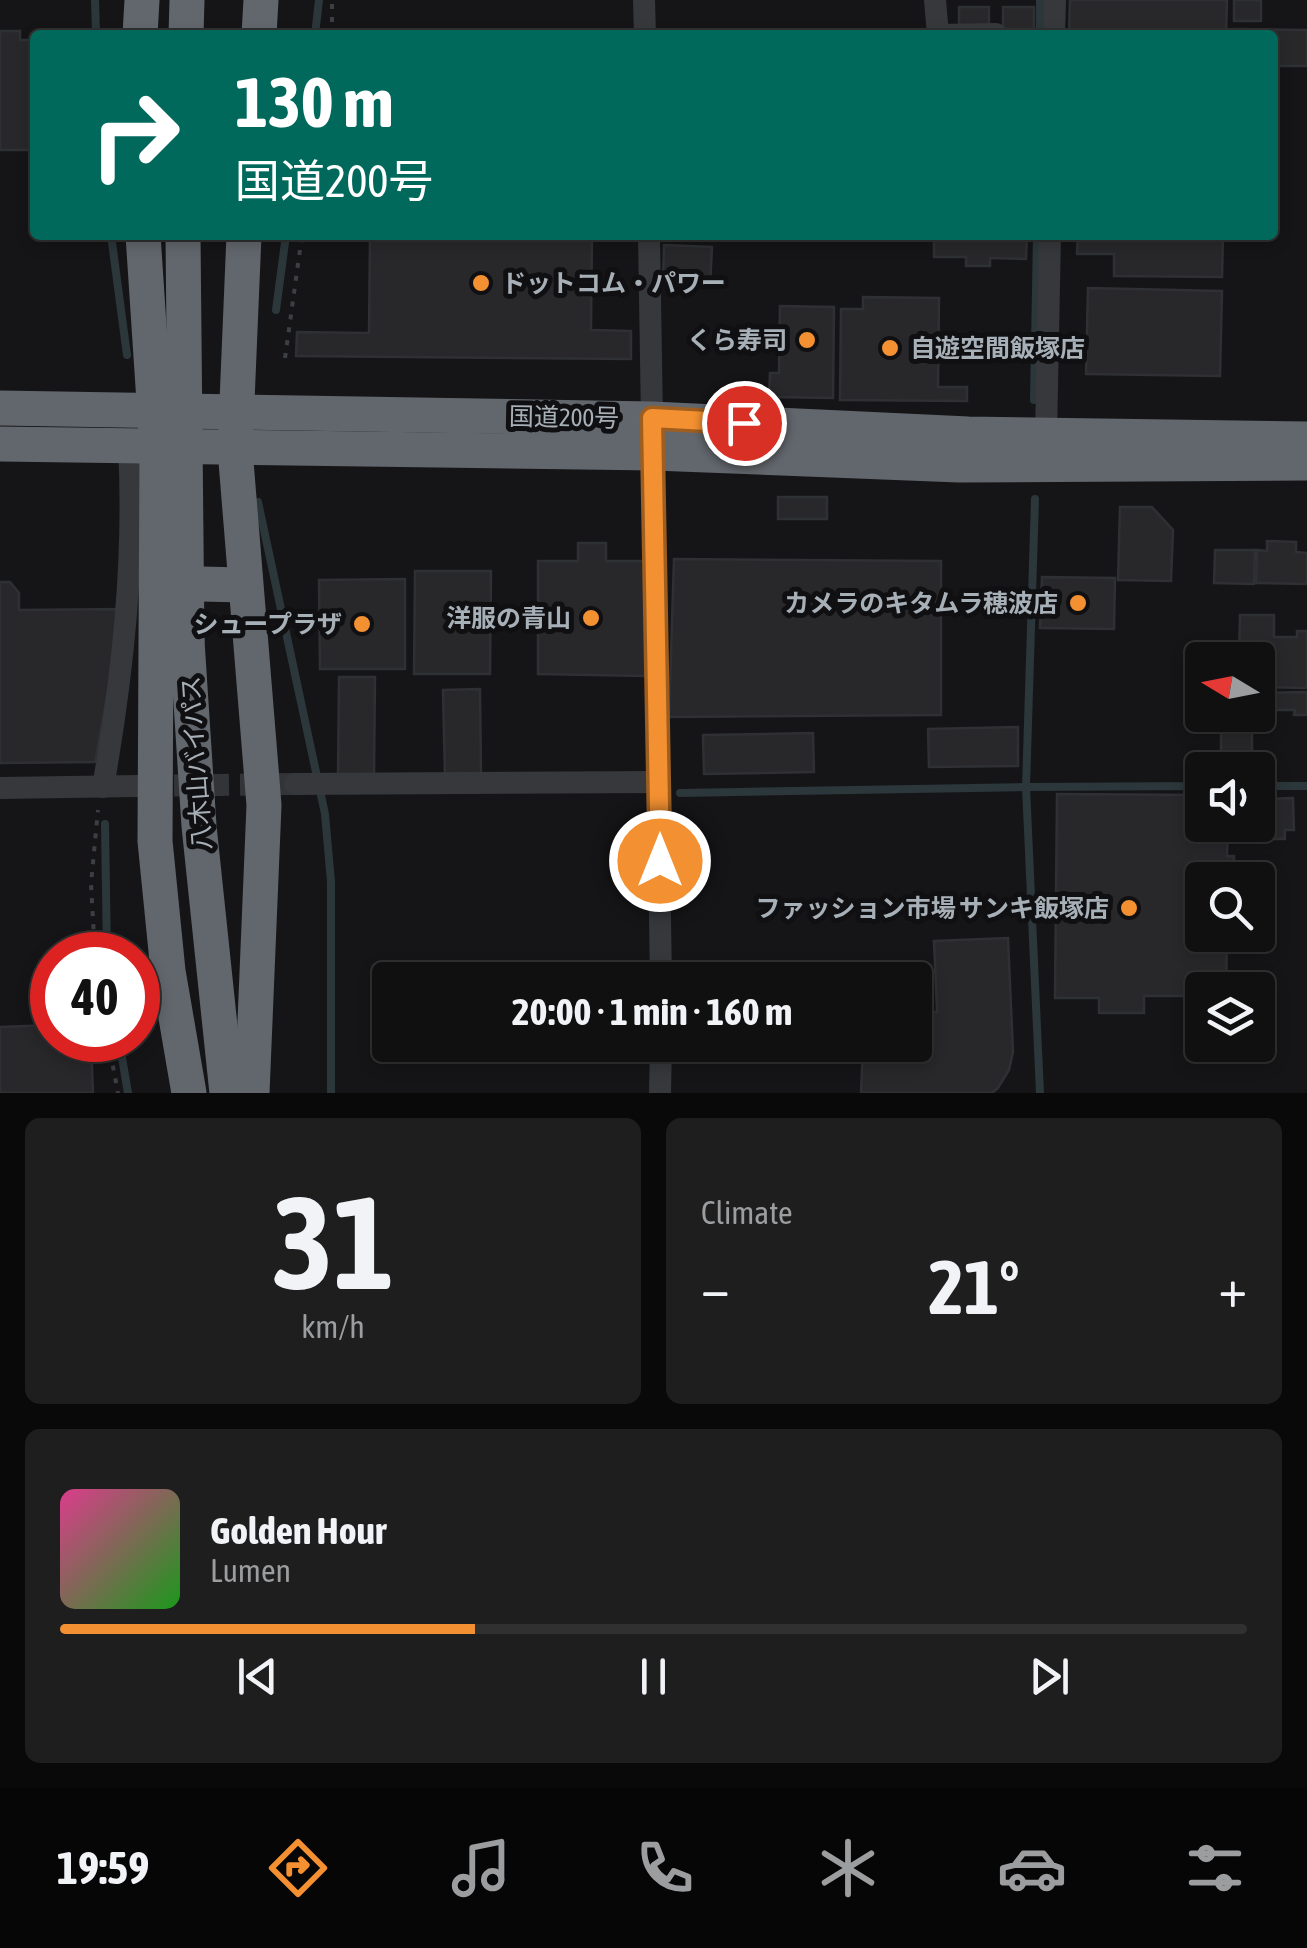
<!DOCTYPE html>
<meta charset="utf-8">
<style>
body{margin:0;font-family:"Asap Condensed","Noto Sans JP",sans-serif;background:#1e1e1f;color:#f1f3f6;height:100vh;display:flex;flex-direction:column;font-size:38px;white-space:nowrap}
*{box-sizing:border-box;margin:0}
p{font-size:32px;color:#9c9d9f}
.icon{flex:none;width:55px;height:55px;fill:none;stroke:currentColor;stroke-width:2;stroke-linecap:round;stroke-linejoin:round}
.map{position:relative;height:1093px;overflow:hidden}
.sheet{display:flex;flex-direction:column;gap:25px;padding:25px;background:#090909;flex:1}
.sheet>*{flex:none}
.top-card{position:absolute;left:30px;top:30px;width:1248px;height:210px;border-radius:10px;box-shadow:0 5px 15px #0003,0 0 0 2px #303031;background:#00695c;color:#fff;overflow:hidden}
.needle{width:65px;rotate:280deg}
.controls{position:absolute;left:1185px;top:642px;display:grid;gap:20px}
.controls a{display:grid;place-items:center;width:90px;height:90px;border-radius:10px;background:#101011;box-shadow:0 5px 15px #0003,0 0 0 2px #303031;font-size:50px}
.speed{position:absolute;left:30px;top:932px;display:flex;gap:20px;font-size:50px;font-weight:700;text-align:center}
.speed>*{display:grid;place-content:center;width:130px;height:130px;border-radius:50%;background:#101011;box-shadow:0 5px 15px #0003,0 0 0 2px #303031;line-height:1}
.speed .limit{border:15px solid #d22;background:#fff;color:#111}
.pin{position:absolute;display:grid;place-items:center;width:85px;height:85px;color:#fff;margin:-42px;border:5px solid #fff;border-radius:50%;box-shadow:0 2px 10px #0007}
.me{position:absolute;width:110px;margin:-55px;rotate:0deg;stroke-linejoin:round;filter:drop-shadow(0 0 8px #0008)}
.turn{display:flex;align-items:center;gap:35px;height:210px;padding:0 40px;font-size:45px}
.turn .icon{width:130px;height:130px;stroke-width:2.5}
.turn b{display:block;font-size:70px;line-height:85px}
.big{font-size:75px;font-weight:700;line-height:1.1}
.sheet .tile{flex:1;display:flex;flex-direction:column;justify-content:center;gap:15px;min-width:0;padding:0 35px;border-radius:15px;background:#1e1e1f}
.sheet .dial{align-items:center;gap:0}
.dial b{font-size:130px;line-height:1}
.song{display:flex;align-items:center;gap:30px}
.cover{width:120px;height:120px;border-radius:15px;background:linear-gradient(135deg,hsl(330 70% 55%),hsl(120 70% 35%))}
.played{height:10px;border-radius:5px;background:linear-gradient(90deg,#f39031 35%,#303031 35%)}
.keys{display:flex;justify-content:space-around;direction:ltr}
.heat{display:flex;justify-content:space-between;align-items:center;font-size:55px;direction:ltr}
.sheet .tiles{flex:1;display:grid;gap:25px;grid-template-columns:1fr 1fr}
.tile:last-child{grid-column:span 2}
.trip{position:absolute;left:372px;top:962px;width:560px;height:100px;border-radius:10px;background:#101011;box-shadow:0 5px 15px #0003,0 0 0 2px #303031;font-weight:700;line-height:100px;text-align:center}
.tabs{display:flex;height:160px;justify-content:space-around;align-items:center;background:#060607;color:#9c9d9f}
.tabs .icon{width:70px;height:70px}
.tabs .active{color:#f39031}
.tabs b{font-size:45px;color:#f1f3f6}
.map>svg:first-child{display:block}
</style>
<div class="map">
<svg width="1307" height="1093" viewBox="0 0 1307 1093">
<rect width="100%" height="100%" fill="#151517"/>
<g fill="none" stroke-linecap="round" stroke-linejoin="round">
<g stroke="#2b373b" stroke-width="8">
<polyline points="95,0 96,35"/>
<polyline points="315,35 319,0"/>
<polyline points="1040,35 1040,0"/>
<polyline points="111,235 127,355"/>
<polyline points="276,310 286,235"/>
<polyline points="1034,400 1037,235"/>
<polyline points="1035,499 1026,787 1202,786"/>
<polyline points="258,502 325,814 331,882 331,1093"/>
<polyline points="1258,786 1307,786"/>
<polyline points="680,793 1026,787 1040,1093"/>
<polyline points="105,824 107,955"/>
<polyline points="119,1040 128,1093"/>
</g>
</g>
<g fill="#28282b" stroke="#2f3033" stroke-width="2.5">
<polygon points="1070,0 1227,0 1226,35 1069,35"/>
<rect x="1234" y="0" width="27" height="21"/>
<rect x="959" y="7" width="30" height="22"/>
<rect x="1003" y="7" width="31" height="22"/>
<polygon points="1234,29 1307,30 1307,66 1272,66 1272,35 1234,35"/>
<polygon points="0,31 20,31 20,40 35,40 35,150 0,150"/>
<polygon points="370,235 592,235 591,330 631,331 631,359 296,356 297,332 369,333"/>
<polygon points="934,235 1027,235 1026,259 990,258 990,266 966,266 966,257 934,257"/>
<polygon points="1078,235 1223,235 1222,277 1114,276 1114,254 1077,254"/>
<polygon points="664,245 712,247 710,285 663,283"/>
<polygon points="1088,288 1222,291 1220,376 1086,374"/>
<polygon points="863,297 939,298 938,387 967,387 967,401 840,400 841,309 863,309"/>
<polygon points="780,306 834,307 833,398 769,397 770,373 779,373"/>
<rect x="778" y="497" width="49" height="22"/>
<polygon points="1120,507 1152,507 1173,530 1171,581 1118,580"/>
<polygon points="1267,541 1296,542 1296,552 1307,553 1307,584 1256,583 1257,550 1267,551"/>
<polygon points="578,543 606,543 606,561 645,561 645,676 538,674 538,561 578,561"/>
<polygon points="1215,550 1255,550 1254,584 1214,583"/>
<polygon points="674,559 941,561 941,715 669,717"/>
<polygon points="415,571 491,571 490,674 414,674"/>
<polygon points="1042,577 1115,578 1114,629 1040,628"/>
<polygon points="405,579 405,669 320,669 319,580"/>
<polygon points="0,582 10,582 19,593 19,610 123,609 95,762 0,763"/>
<polygon points="1240,615 1274,615 1274,637 1297,637 1297,631 1307,631 1307,688 1258,687 1258,660 1239,660"/>
<polygon points="339,677 375,677 374,775 338,775"/>
<polygon points="480,689 481,777 445,778 443,690"/>
<polygon points="1307,692 1307,715 1294,715 1295,710 1258,710 1258,693"/>
<rect x="1221" y="715" width="31" height="54"/>
<polygon points="1018,727 1018,766 929,767 928,729"/>
<polygon points="813,733 814,772 704,774 703,735"/>
<polygon points="1057,794 1202,795 1202,825 1228,825 1227,856 1234,856 1234,880 1202,880 1202,935 1227,935 1226,990 1202,990 1202,996 1144,996 1144,1013 1099,1013 1099,998 1055,998"/>
<polygon points="1293,798 1294,830 1285,830 1285,839 1257,839 1258,799"/>
<polygon points="1008,938 1013,1052 1009,1070 998,1088 992,1093 861,1093 863,1048 915,1045 915,1012 937,1012 934,941"/>
<polygon points="52,1025 52,1040 91,1040 93,1093 0,1093 0,1027"/>
</g>
<g fill="none" stroke-linecap="round" stroke-linejoin="round">
<polyline stroke="#323437" stroke-width="22" stroke-dasharray="22 11" stroke-linecap="butt" points="141,786 295,784"/>
<g stroke="#3c3f43" stroke-width="4" stroke-dasharray="5 8" stroke-linecap="butt">
<polyline points="332,35 332,0"/>
<polyline points="285,358 302,235"/>
<polyline points="95,955 91,884 98,810"/>
<polyline points="108,1040 118,1093"/>
</g>
<g stroke="#36383c" stroke-width="22">
<polyline points="644,0 645,35"/>
<polyline points="935,0 938,35 996,34"/>
<polyline points="1054,35 1055,0"/>
<polyline points="649,235 661,980"/>
<polyline points="1046,436 1050,235"/>
<polyline points="295,784 659,782"/>
<path d="M 103,787 C 123,673 135,561 129,446"/>
<polyline points="0,788 138,786"/>
<polyline points="660,1093 661,1045"/>
</g>
<g stroke="#62676d" stroke-width="35">
<polyline points="140,35 142,0"/>
<polyline points="186,35 187,0"/>
<polyline points="259,35 261,0"/>
<polyline points="143,235 157,447 155,841 168,971 189,1093"/>
<polyline points="244,235 235,449 264,805 252,1093"/>
<polyline points="0,408 652,419 968,434 1307,439"/>
<polyline points="0,444 654,453 959,465 1307,463"/>
<polyline points="159,583 243,585"/>
<polyline points="187,641 199,826 227,1093"/>
</g>
<polyline stroke="#62676d" stroke-width="35" points="183,235 187,641"/>
</g>
<g fill="none" stroke-linecap="round" stroke-linejoin="round">
<defs>
<polyline id="route" points="660,861 652,418 744,423"/>
</defs>
<use href="#route" stroke="#9e5e20" stroke-width="25"/>
<use href="#route" stroke="#f39031" stroke-width="18"/>
</g>
<g fill="#f39031" stroke="#101012" stroke-width="4">
<circle cx="481" cy="283" r="10"/>
<circle cx="807" cy="340" r="10"/>
<circle cx="890" cy="348" r="10"/>
<circle cx="1078" cy="603" r="10"/>
<circle cx="591" cy="618" r="10"/>
<circle cx="362" cy="624" r="10"/>
<circle cx="1129" cy="908" r="10"/>
</g>
<g text-anchor="middle" dominant-baseline="central" stroke-width="10" stroke-linejoin="round" paint-order="stroke">
<g font-size="25" font-weight="bold" fill="#a7afb7" stroke="#101012" text-anchor="end">
<text x="501" y="283" text-anchor="start">ドットコム・パワー</text>
<text x="787" y="340">くら寿司</text>
<text x="910" y="348" text-anchor="start">自遊空間飯塚店</text>
<text x="1058" y="603">カメラのキタムラ穂波店</text>
<text x="571" y="618">洋服の青山</text>
<text x="342" y="624">シュープラザ</text>
<text x="1109" y="908">ファッション市場 サンキ飯塚店</text>
</g>
<g font-size="25" fill="#a7afb7" stroke="#101012">
<text transform="translate(564 417) rotate(1)">国道200号</text>
<text transform="translate(196 763) rotate(-94)">八木山バイパス</text>
</g>
</g>
</svg>
<div class="controls">
<a><svg class="needle" viewBox="-14 -14 28 28"><path d="M0-13l5 13h-10z" fill="#e53935"/><path d="M0 13l5-13h-10z" fill="#9c9d9f"/></svg></a>
<a><svg class="icon" aria-label="sound" viewBox="0 0 24 24"><path d="M4 9h4l5-4v14l-5-4H4zM17 9q2 3 0 6"/></svg></a>
<a><svg class="icon" aria-label="search" viewBox="0 0 24 24"><circle cx="10" cy="10" r="6"/><path d="M15 15l6 6"/></svg></a>
<a><svg class="icon" aria-label="layers" viewBox="0 0 24 24"><path d="M12 4l9 5-9 5-9-5zM3 14l9 5 9-5"/></svg></a>
</div>
<div class="speed"><div class="limit">40</div></div>
<div class="pin" style="left:744px;top:423px;background:#d93025"><svg class="icon" aria-label="arrive" viewBox="0 0 24 24"><path d="M6 21V4h12l-3 4 3 4H6"/></svg></div>
<svg class="me" style="left:660px;top:861px" viewBox="-20 -20 40 40"><circle r="17" fill="#f39031" stroke="#fff" stroke-width="3"/><path d="M0-11L8 9 0 5-8 9z" fill="#fff"/></svg>
<div class="trip">20:00 · 1 min · 160 m</div>
<div class="top-card">
<div class="turn"><svg class="icon" aria-label="right" viewBox="0 0 24 24"><path d="M7 20v-9h11M14 6l5 5-5 5"/></svg><div><b>130 m</b>国道200号</div></div>
</div>
</div>
<section class="sheet">
<div class="tiles">
<div class="tile dial"><b>31</b><p>km/h</p></div>
<div class="tile"><p>Climate</p>
<div class="heat"><a>−</a><b class="big">21°</b><a>+</a></div>
</div>
<div class="tile">
<div class="song"><i class="cover"></i><div><b>Golden Hour</b><p>Lumen</p></div></div>
<div class="played"></div>
<div class="keys"><svg class="icon" aria-label="previous" viewBox="0 0 24 24"><path d="M18 5L8 12l10 7zM5 5v14"/></svg><svg class="icon" aria-label="pause" viewBox="0 0 24 24"><path d="M8 5v14M16 5v14"/></svg><svg class="icon" aria-label="next" viewBox="0 0 24 24"><path d="M6 5l10 7-10 7zM19 5v14"/></svg></div>
</div>
</div>
</section>
<nav class="tabs">
<b>19:59</b>
<svg class="icon active" aria-label="directions" viewBox="0 0 24 24"><path d="M12 3l9 9-9 9-9-9zM9 14v-3h6M13 9l2 2-2 2"/></svg>
<svg class="icon" aria-label="music" viewBox="0 0 24 24"><path d="M9 18V5l10-2v13"/><circle cx="6" cy="18" r="3"/><circle cx="16" cy="16" r="3"/></svg>
<svg class="icon" aria-label="phone" viewBox="0 0 24 24"><path d="M5 4h4l2 5-3 2q2 4 5 5l2-3 5 2v4C11 20 4 13 5 4z"/></svg>
<svg class="icon" aria-label="climate" viewBox="0 0 24 24"><path d="M12 3v18M4 7l16 10M4 17L20 7"/></svg>
<svg class="icon" aria-label="car" viewBox="0 0 24 24"><path d="M5 17H2v-5l4-1 3-4h7l3 4 3 1v5h-3M9 17h6M6 11h13"/><circle cx="7" cy="17" r="2"/><circle cx="17" cy="17" r="2"/></svg>
<svg class="icon" aria-label="filters" viewBox="0 0 24 24"><path d="M4 7h16M4 17h16"/><circle cx="9" cy="7" r="2"/><circle cx="15" cy="17" r="2"/></svg>
</nav>
